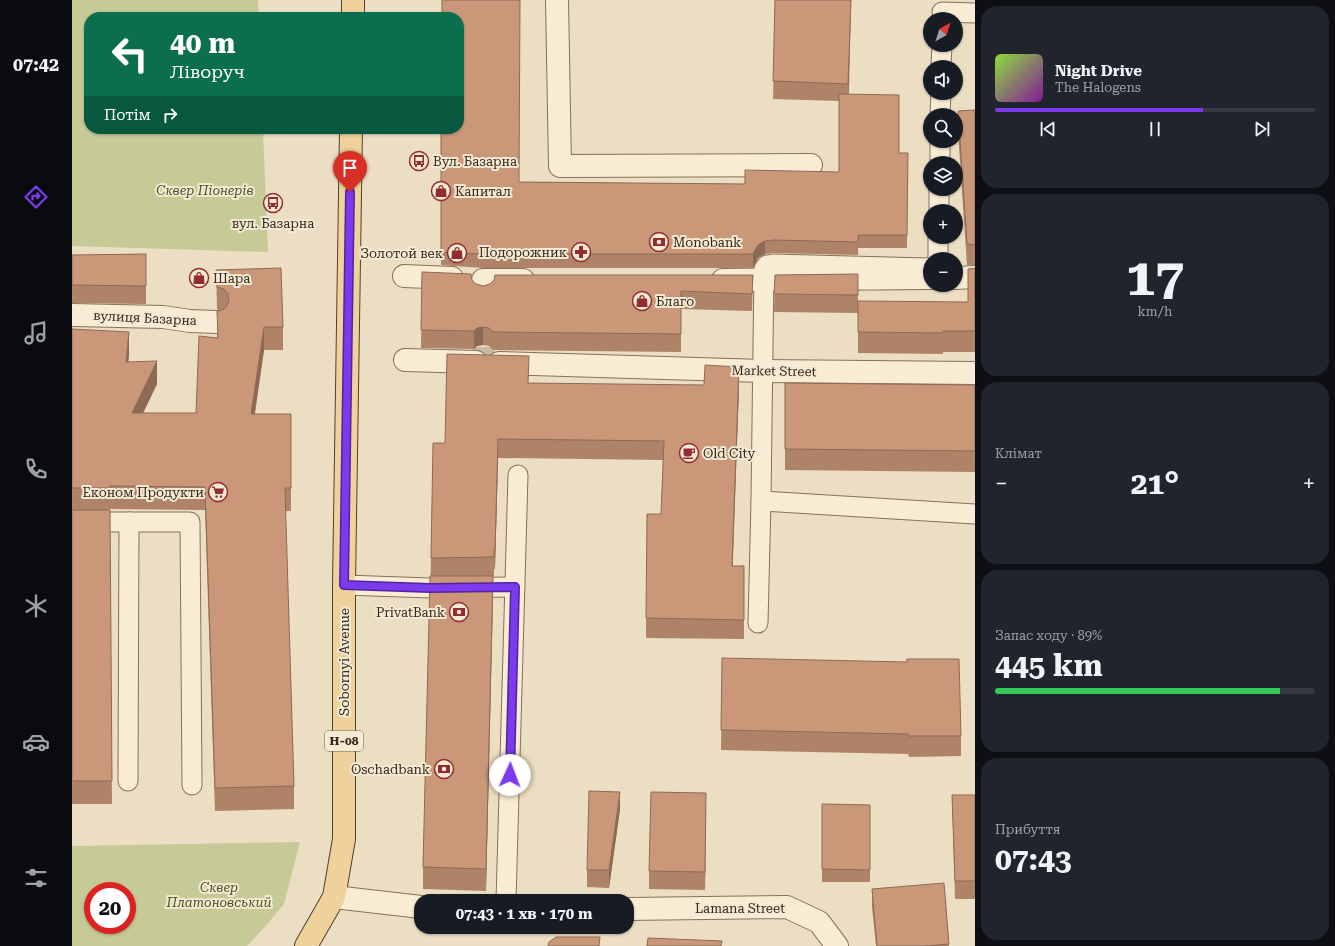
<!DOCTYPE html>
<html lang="uk">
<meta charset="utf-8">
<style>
body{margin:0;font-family:"Roboto Serif",serif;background:#20242c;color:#f1f3f6;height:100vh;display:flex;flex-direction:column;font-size:15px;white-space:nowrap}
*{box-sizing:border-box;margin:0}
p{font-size:13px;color:#9ea1a6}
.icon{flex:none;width:22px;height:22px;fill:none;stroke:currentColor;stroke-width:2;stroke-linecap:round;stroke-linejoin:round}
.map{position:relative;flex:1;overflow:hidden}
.details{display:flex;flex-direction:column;gap:6px;padding:6px;background:#0d0f14;width:360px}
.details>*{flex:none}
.guide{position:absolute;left:12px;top:12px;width:380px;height:122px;border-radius:16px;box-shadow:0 1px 3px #0004;background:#0b6e4f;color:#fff;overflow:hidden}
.needle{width:26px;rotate:39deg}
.tools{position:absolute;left:851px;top:12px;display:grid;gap:8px}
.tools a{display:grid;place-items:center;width:40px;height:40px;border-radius:50%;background:#171b24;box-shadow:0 1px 3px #0004;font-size:20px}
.speed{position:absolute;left:12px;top:882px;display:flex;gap:8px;font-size:20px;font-weight:700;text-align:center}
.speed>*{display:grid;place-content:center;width:52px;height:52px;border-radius:50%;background:#171b24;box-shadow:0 1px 3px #0004;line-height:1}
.speed .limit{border:6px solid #d22;background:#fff;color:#111}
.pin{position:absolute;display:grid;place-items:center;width:34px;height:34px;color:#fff;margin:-41px -17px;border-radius:50% 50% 50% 0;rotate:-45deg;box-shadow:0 0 4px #0007}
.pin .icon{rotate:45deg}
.me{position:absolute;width:44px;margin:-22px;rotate:2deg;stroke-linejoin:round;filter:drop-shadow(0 0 3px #0008)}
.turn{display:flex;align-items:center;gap:14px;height:84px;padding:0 20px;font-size:18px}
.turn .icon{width:52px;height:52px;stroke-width:2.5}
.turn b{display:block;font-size:28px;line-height:34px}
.then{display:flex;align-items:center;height:38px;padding:0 20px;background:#0003;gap:8px;font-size:15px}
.big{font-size:30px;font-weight:700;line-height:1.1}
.details .tile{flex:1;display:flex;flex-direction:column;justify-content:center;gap:6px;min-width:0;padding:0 14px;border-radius:16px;background:#20242c}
.details .dial{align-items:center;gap:0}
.dial b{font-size:52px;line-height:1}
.song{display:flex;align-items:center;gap:12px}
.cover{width:48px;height:48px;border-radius:6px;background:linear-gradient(135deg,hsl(90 70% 55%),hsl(290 70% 35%))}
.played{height:4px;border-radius:2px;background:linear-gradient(90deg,#7c3aed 65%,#363941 65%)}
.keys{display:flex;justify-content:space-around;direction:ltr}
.heat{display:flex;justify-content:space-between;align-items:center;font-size:22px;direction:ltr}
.charge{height:6px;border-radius:3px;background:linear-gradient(90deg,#34c759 89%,#363941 0)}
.trip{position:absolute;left:342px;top:894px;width:220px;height:40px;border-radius:16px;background:#171b24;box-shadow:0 1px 3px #0004;font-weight:700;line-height:40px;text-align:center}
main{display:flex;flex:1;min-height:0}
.menu{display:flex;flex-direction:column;width:72px;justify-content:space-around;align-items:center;background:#090b0e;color:#9ea1a6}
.menu .icon{width:28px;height:28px}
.menu .on{color:#7c3aed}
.menu b{font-size:18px;color:#f1f3f6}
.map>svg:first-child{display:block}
</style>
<main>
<nav class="menu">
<b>07:42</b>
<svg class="icon on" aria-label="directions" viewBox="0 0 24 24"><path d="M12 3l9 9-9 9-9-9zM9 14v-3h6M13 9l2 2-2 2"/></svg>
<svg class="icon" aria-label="music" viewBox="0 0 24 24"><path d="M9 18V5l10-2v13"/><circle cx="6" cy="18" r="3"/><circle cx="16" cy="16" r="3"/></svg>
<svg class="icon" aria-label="phone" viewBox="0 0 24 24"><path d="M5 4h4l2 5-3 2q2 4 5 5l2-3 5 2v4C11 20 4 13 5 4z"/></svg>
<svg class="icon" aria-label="climate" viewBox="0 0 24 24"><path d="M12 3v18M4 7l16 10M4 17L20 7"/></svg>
<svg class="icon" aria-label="car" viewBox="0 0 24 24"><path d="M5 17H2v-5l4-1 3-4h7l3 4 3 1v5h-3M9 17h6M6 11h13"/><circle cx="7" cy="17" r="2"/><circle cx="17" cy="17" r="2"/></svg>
<svg class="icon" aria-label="filters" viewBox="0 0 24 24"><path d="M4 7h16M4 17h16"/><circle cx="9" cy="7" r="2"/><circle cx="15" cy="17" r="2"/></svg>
</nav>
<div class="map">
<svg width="903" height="946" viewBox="0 0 903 946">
<rect width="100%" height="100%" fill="#ecdec2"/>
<g fill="#c6ca97" fill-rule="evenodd">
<polygon points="0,0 186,0 187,17 17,17 17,129 191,129 196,252 0,246"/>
<path d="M 228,842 L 212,904 L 191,929 L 175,946 L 0,946 L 0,846 ZM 21,891 L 55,891 L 55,925 L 21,925 Z"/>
</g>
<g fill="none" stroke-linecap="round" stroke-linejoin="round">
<polyline stroke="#c8baa1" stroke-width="22" stroke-dasharray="22 11" stroke-linecap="butt" points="411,314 411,357"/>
<defs>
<g id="lane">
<polyline points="870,12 903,13"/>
<polyline points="869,67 870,45"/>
<polyline points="868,115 869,93"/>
<polyline points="868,163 868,141"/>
<polyline points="867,211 867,189"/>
<polyline points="866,259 866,237"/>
<polyline points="689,501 903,514"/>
<polyline points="0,522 118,522 120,785"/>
<polyline points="272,585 358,588 443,587"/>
<polyline points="686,623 689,501 692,269 695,265 701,264 855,268 858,267"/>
<polyline points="56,781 57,522"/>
<polyline points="434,901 446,475"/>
</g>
<g id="street">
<polyline points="485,0 488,166 739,165"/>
<polyline points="332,276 380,278"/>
<polyline points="884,278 903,277"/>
<polyline points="651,280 858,278"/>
<polyline points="411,291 411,280 451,280"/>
<polyline points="0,315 91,317 118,321 145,322"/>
<polyline points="333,360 404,362"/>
<polyline points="427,363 691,371 903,373"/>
<polyline points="262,897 349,907"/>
<polyline points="555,909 715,907 747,922 765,946"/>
</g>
<g id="primary">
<polyline points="281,17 281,0"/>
<polyline points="234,946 262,897 272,839 272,585 279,129"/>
</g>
</defs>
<use href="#lane" stroke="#86705a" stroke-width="21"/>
<use href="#street" stroke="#86705a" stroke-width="24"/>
<use href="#primary" stroke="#543e2e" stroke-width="24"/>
<use href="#lane" stroke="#f8ecd5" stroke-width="19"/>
<use href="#street" stroke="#f8ecd5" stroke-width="22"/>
<use href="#primary" stroke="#efd29b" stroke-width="22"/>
</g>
<g fill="#ae8368">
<polygon points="703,0 779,0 777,94 827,153 836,153 835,248 786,248 786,255 701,253 693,254 686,258 681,268 411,268 369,265 369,129 447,182 673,184 767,172 767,101 701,99"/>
<polygon points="903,110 903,265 895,265 886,132 886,111"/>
<polygon points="74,254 74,304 0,303 0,255"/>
<polygon points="903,268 903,352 871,352 871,354 786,353 786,313 702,312 703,275 786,274 786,304 896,302"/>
<polygon points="144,270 211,327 211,350 192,350 183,414 219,414 219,511 213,511 222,786 222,809 143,811 133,510 38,509 40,804 0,804 0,329 57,355 56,362 85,384 71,413 124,413 145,338 148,311 145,309"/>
<polygon points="350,272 411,286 681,275 680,311 609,309 609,352 421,350 417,346 411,345 405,346 402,349 349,348"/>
<polygon points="456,383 667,386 660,566 672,566 672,639 574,638 574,618 589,514 591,460 426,458 423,569 422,569 422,576 421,576 414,891 351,889 351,867 359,558 373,443"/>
<polygon points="713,383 903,385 903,472 713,470"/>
<polygon points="650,658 889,736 889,756 837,757 836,754 649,750"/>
<polygon points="880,795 903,795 903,899 883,899"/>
<polygon points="750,804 798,805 798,882 750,882"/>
<polygon points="548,809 537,888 515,887 515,870"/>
<polygon points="634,811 633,890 577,889 577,871"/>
<polygon points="800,889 877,944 877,946 804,946 800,907"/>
</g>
<g fill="#8d6a55">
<polygon points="779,0 776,101 776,84"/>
<polygon points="693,241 693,254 686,258 681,268 681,254 686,245"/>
<polygon points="192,327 192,350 179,437 179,414"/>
<polygon points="411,327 411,345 405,346 402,349 402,331 405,328"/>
<polygon points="57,332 57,355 54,385 54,362"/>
<polygon points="85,361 85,384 60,436 60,413"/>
<polygon points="667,367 667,386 660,586 660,566"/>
<polygon points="426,439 426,458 423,569 423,550"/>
<polygon points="421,576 421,598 414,891 414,869"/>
<polygon points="548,792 548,809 537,888 537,870"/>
<polygon points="634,793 634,811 633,890 633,872"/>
</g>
<g fill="#ca9879" stroke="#8d6a55">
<polygon points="370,0 448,0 447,182 673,184 673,170 767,172 767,94 827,95 827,153 836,153 835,235 786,235 786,242 701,240 693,241 686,245 681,254 411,254 369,252 369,129 387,129 387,17 370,17"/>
<polygon points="703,0 779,0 776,84 701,81"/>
<polygon points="903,110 903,245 895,244 886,111"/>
<polygon points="74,254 74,286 0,285 0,255"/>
<polygon points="209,268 211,327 192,327 179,414 219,414 219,488 213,488 222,786 143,788 133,487 38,486 38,488 0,488 0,329 57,332 54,362 85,361 60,413 124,413 127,336 146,338 145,311 151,310 155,306 157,300 156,294 152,289 145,287 144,270"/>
<polygon points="903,268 903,331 871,331 871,333 786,332 786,301 896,302 896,269"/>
<polygon points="350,272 399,274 400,280 404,284 411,286 418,284 422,280 423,275 681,275 680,294 609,291 609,334 421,332 417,328 411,327 405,328 402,331 349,330"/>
<polygon points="786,274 786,295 702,294 703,275"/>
<polygon points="375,354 457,356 456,383 632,385 633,365 667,367 660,566 672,566 672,620 574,618 575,514 589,514 592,441 426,439 423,550 422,550 422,557 359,558 361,443 373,443"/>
<polygon points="713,383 903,385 903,451 713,449"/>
<polygon points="0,510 38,510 40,781 0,781"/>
<polygon points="358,576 421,576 414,869 351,867"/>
<polygon points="650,658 835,662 835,659 887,659 889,736 837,736 836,734 649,730"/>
<polygon points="517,791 548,792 537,870 515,870"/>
<polygon points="579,792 634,793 633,872 577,871"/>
<polygon points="880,795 903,795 903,881 883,881"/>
<polygon points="750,804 798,805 798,870 750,869"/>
<polygon points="872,883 877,944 853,946 805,946 800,889"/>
<polygon points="484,937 528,937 527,946 476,946 477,942"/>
<polygon points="576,938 650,941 649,946 575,946"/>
</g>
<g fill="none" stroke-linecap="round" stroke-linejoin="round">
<defs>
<polyline id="route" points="278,192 272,585 358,588 443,587 438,775"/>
</defs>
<use href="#route" stroke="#51269a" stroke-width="10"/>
<use href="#route" stroke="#7c3aed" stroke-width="7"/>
</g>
<defs>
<symbol id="bus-ring" viewBox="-11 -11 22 22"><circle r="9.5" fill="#f4e9d2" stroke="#932c30" stroke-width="1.5"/><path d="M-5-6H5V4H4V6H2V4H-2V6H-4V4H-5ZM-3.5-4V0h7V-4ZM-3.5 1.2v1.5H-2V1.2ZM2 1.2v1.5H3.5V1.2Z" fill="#932c30"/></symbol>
<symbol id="shop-ring" viewBox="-11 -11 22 22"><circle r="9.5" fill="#f4e9d2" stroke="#932c30" stroke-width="1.5"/><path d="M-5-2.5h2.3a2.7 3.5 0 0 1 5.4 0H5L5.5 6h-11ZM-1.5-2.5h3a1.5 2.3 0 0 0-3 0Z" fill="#932c30"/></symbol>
<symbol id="bank-ring" viewBox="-11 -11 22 22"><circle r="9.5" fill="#f4e9d2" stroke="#932c30" stroke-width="1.5"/><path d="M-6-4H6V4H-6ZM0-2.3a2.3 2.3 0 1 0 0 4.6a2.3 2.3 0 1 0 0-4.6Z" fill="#932c30"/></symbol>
<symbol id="pharmacy-ring" viewBox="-11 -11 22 22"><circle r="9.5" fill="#f4e9d2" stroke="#932c30" stroke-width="1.5"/><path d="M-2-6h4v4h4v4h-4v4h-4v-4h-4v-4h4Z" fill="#932c30"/></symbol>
<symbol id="cafe-ring" viewBox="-11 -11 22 22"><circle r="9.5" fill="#f4e9d2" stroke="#932c30" stroke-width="1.5"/><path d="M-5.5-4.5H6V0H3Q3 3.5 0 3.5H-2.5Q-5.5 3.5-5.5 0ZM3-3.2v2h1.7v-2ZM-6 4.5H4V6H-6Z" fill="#932c30"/></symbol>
<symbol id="supermarket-ring" viewBox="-11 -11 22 22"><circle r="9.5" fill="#f4e9d2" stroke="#932c30" stroke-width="1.5"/><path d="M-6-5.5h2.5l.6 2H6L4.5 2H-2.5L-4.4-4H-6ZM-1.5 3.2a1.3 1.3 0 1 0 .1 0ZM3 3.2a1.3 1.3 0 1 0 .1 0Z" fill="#932c30"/></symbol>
</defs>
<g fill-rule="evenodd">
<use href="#bus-ring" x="336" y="150" width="22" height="22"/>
<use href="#shop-ring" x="358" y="180" width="22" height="22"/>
<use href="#bus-ring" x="190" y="192" width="22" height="22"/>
<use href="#bank-ring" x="576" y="231" width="22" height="22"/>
<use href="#pharmacy-ring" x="498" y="241" width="22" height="22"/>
<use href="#shop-ring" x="374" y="242" width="22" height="22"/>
<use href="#shop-ring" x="116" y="267" width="22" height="22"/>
<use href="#shop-ring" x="559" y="290" width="22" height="22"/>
<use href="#cafe-ring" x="606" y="442" width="22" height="22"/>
<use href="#supermarket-ring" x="135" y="481" width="22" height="22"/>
<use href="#bank-ring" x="376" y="601" width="22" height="22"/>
<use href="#bank-ring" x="361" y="758" width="22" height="22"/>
</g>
<g text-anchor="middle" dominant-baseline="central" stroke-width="4" stroke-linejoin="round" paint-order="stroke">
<rect fill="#f4e9d2" stroke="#6f6354" stroke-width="1" x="253" y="731" width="38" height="20" rx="3"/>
<g font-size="12" font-weight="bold" fill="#36291e">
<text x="272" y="741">Н-08</text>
</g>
<g font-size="13" fill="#36291e" stroke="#f4e9d2" text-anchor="start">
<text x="361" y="161">Вул. Базарна</text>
<text x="383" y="191">Капитал</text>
<text x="201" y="223" text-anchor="middle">вул. Базарна</text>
<text x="601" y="242">Monobank</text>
<text x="495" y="252" text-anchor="end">Подорожник</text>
<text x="371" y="253" text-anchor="end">Золотой век</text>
<text x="141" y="278">Шара</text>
<text x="584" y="301">Благо</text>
<text x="631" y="453">Old City</text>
<text x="132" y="492" text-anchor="end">Економ Продукти</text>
<text x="373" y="612" text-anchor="end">PrivatBank</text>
<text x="358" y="769" text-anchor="end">Oschadbank</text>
</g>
<g font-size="13" font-style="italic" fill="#485225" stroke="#f4e9d2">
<text x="133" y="190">Сквер Піонерів</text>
<text x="147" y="887">Сквер<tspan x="147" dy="15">Платоновський</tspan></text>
</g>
<g font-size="13" fill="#36291e" stroke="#f4e9d2">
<text transform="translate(73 318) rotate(3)">вулиця Базарна</text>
<text transform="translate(702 371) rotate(1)">Market Street</text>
<text transform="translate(272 662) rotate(-90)">Sobornyi Avenue</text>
<text x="668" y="908">Lamana Street</text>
</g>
</g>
</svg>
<div class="tools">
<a><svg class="needle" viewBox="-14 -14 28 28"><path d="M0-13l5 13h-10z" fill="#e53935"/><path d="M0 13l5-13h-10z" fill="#9ea1a6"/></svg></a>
<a><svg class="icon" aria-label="sound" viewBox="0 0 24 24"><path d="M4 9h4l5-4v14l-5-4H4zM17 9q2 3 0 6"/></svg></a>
<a><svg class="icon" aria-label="search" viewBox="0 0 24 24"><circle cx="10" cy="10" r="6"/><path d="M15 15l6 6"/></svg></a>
<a><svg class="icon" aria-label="layers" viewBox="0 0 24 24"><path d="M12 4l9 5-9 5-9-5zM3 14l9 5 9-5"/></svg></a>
<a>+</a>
<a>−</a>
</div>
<div class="speed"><div class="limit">20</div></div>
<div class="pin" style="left:278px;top:192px;background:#d93025"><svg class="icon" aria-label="arrive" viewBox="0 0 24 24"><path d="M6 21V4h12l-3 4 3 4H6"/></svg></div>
<svg class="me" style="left:438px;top:775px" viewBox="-20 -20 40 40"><circle r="19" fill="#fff"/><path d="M0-13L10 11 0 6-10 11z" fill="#7c3aed"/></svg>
<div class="trip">07:43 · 1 хв · 170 m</div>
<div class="guide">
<div class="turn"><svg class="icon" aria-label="left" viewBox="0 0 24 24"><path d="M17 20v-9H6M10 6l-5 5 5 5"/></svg><div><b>40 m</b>Ліворуч</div></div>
<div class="then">Потім<svg class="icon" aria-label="right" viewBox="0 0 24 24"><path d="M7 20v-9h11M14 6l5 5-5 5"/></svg></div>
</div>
</div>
<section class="details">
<div class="tile">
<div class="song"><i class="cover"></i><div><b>Night Drive</b><p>The Halogens</p></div></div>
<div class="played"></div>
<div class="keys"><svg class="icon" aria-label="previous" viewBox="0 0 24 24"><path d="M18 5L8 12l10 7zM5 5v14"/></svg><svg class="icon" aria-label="pause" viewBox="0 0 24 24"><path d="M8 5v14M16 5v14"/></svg><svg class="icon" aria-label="next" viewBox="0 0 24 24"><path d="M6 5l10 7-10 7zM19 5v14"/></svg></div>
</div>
<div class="tile dial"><b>17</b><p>km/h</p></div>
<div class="tile"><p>Клімат</p>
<div class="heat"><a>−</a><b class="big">21°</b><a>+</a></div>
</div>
<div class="tile"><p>Запас ходу · 89%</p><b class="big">445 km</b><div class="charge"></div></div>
<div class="tile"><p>Прибуття</p><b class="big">07:43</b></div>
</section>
</main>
